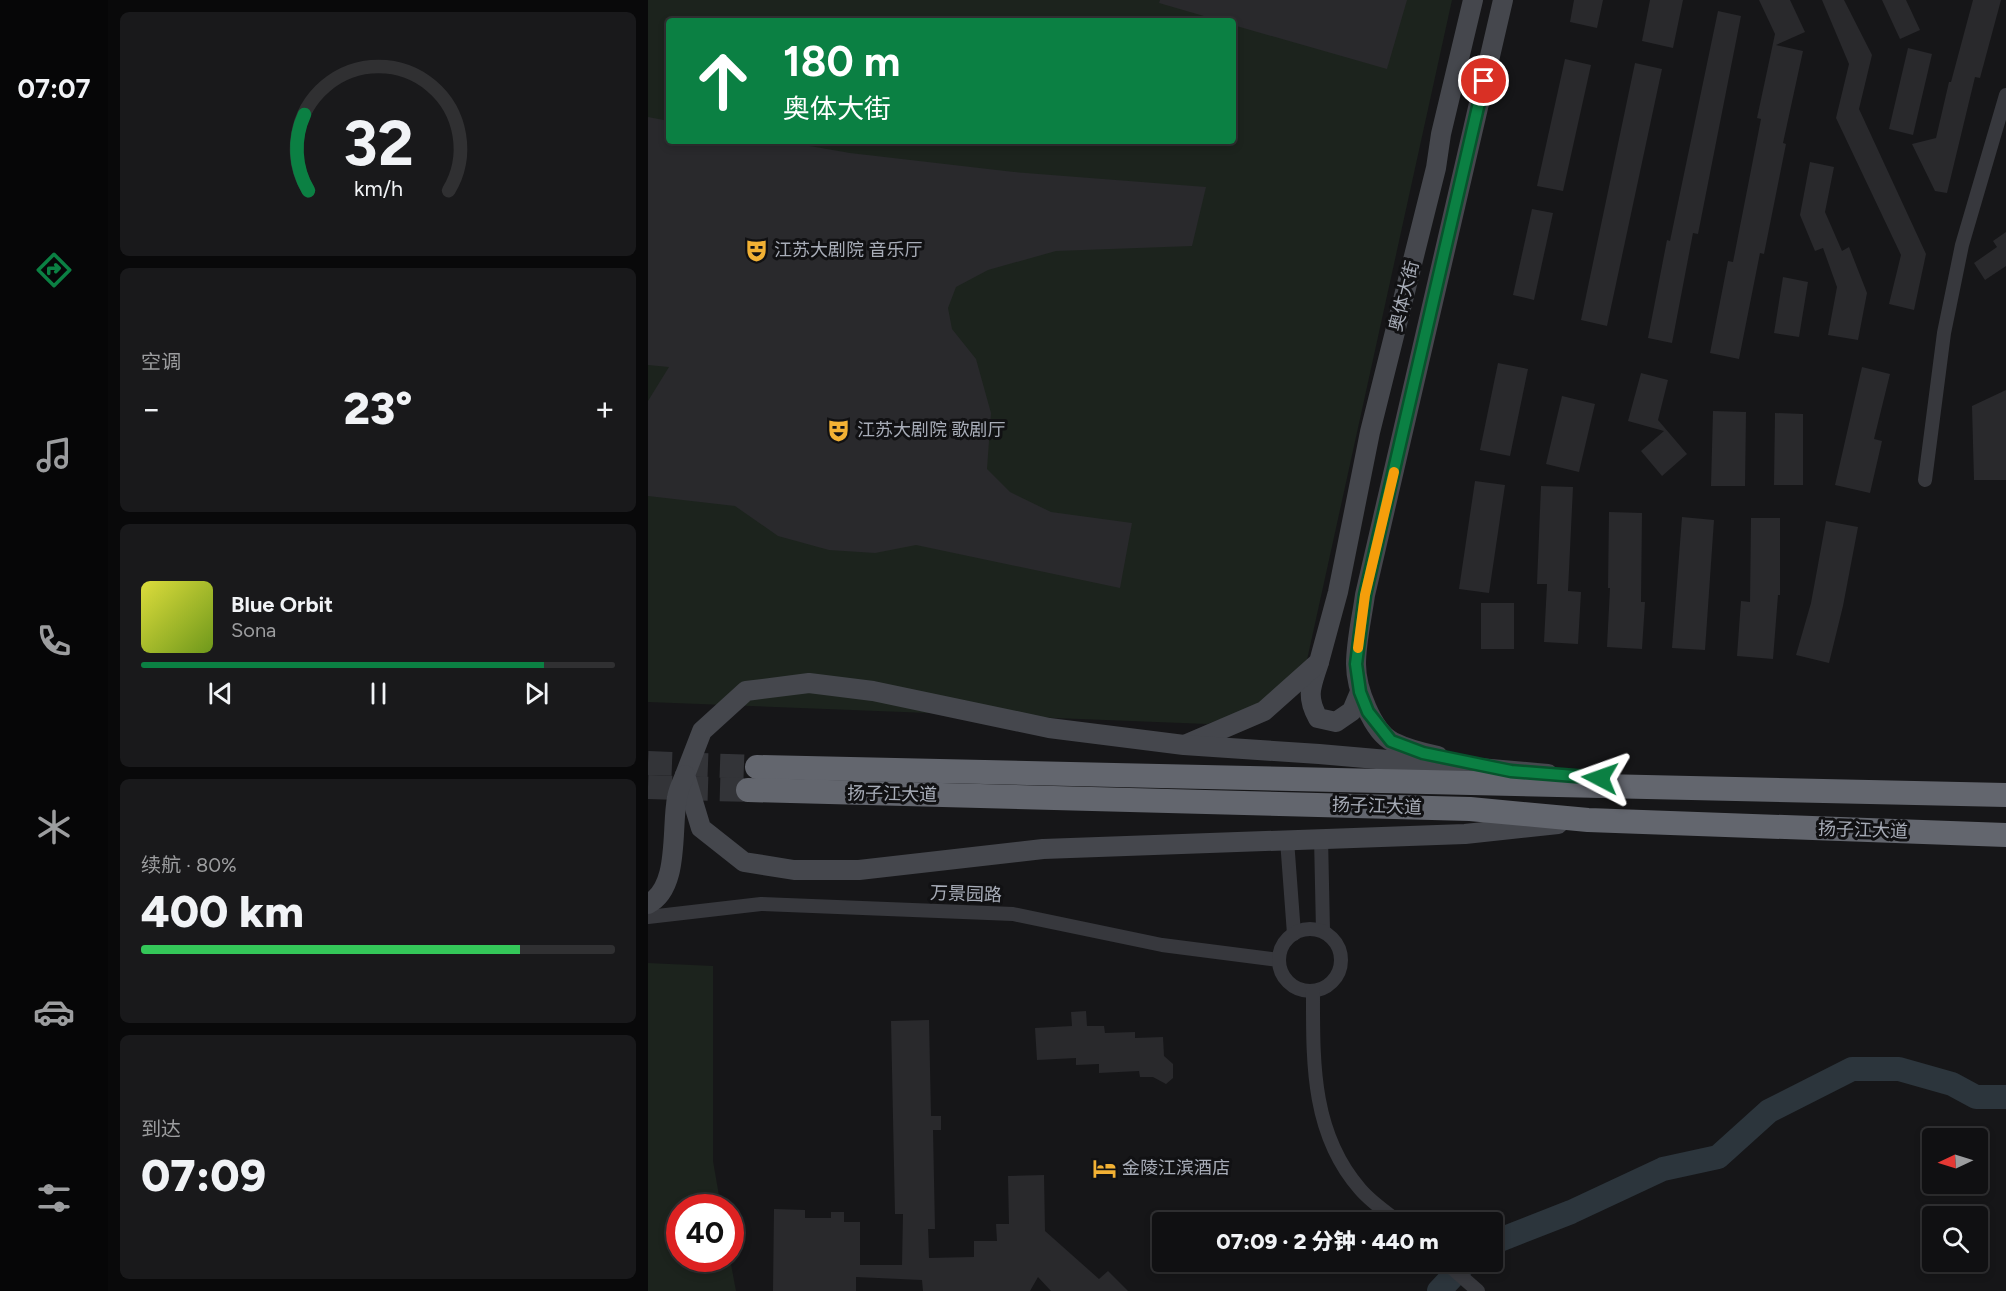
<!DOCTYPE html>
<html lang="zh">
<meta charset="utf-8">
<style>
body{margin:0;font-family:Figtree,"Noto Sans SC",sans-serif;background:#19191b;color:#f1f3f6;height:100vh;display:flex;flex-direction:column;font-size:22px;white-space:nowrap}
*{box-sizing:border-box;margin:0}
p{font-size:20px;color:#9c9d9f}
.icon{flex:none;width:33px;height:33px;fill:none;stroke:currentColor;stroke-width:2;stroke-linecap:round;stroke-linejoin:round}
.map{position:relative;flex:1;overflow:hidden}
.panel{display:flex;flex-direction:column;gap:12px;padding:12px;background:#09090a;width:540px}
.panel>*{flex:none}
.banner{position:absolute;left:18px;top:18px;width:570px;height:126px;border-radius:6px;box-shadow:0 3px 9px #0003,0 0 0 2px #303032;background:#0b8043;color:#fff;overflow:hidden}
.needle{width:39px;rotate:266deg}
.buttons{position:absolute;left:1274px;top:1128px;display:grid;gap:12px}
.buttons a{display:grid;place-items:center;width:66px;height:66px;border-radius:6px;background:#101012;box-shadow:0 3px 9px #0003,0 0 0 2px #303032;font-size:30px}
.speed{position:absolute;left:18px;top:1194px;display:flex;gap:12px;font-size:30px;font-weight:700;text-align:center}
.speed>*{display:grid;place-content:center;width:78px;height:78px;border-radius:50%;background:#101012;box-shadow:0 3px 9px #0003,0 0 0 2px #303032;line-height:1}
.speed .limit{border:9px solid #d22;background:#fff;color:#111}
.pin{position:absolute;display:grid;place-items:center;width:51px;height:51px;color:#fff;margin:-26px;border:3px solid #fff;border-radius:50%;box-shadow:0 2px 6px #0007}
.me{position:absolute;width:66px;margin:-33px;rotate:274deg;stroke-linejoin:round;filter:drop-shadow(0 0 4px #0008)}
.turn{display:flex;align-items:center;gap:21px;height:126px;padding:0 18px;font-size:27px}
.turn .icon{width:78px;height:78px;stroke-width:2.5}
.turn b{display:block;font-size:42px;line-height:51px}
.big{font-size:45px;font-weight:800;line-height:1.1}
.panel .tile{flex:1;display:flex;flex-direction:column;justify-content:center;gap:9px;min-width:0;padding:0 21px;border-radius:9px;background:#19191b}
.panel .dial{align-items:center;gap:0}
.dial svg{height:156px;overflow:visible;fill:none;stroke:#303032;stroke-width:7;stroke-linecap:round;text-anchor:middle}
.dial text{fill:#f1f3f6;stroke:none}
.song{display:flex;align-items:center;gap:18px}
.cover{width:72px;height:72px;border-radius:9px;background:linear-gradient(135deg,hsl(60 70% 55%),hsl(80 70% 35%))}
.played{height:6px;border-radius:3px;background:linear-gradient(90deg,#0b8043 85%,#303032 85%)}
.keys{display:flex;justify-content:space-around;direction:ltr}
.heat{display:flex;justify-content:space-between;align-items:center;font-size:33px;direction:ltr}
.charge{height:9px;border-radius:4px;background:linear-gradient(90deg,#34c759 80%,#303032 0)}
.trip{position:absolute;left:504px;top:1212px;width:351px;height:60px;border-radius:6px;background:#101012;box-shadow:0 3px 9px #0003,0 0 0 2px #303032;font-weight:800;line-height:60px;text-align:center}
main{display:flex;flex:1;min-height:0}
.tab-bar{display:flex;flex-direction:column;width:108px;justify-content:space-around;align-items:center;background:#060607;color:#9c9d9f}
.tab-bar .icon{width:42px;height:42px}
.tab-bar .on{color:#0b8043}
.tab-bar b{font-size:27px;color:#f1f3f6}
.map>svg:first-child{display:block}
</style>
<main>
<nav class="tab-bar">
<b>07:07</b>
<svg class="icon on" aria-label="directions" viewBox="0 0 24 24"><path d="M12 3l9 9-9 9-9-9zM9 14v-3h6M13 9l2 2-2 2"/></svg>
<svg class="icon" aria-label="music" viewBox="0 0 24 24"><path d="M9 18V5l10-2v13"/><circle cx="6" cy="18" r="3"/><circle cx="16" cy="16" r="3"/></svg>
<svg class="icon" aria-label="phone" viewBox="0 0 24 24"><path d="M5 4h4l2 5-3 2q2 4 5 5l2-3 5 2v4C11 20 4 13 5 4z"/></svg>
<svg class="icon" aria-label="climate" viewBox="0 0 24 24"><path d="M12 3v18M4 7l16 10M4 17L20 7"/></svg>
<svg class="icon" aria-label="car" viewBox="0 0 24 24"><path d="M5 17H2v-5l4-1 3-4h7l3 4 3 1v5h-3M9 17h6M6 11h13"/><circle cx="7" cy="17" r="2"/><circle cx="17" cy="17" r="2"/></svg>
<svg class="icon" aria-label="filters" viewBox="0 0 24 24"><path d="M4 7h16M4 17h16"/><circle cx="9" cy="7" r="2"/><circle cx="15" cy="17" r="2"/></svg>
</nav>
<section class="panel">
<div class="tile dial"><svg viewBox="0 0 100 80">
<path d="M14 69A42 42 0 1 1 86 69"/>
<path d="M14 69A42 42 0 0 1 12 30" stroke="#0b8043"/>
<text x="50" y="56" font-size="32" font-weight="700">32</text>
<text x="50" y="72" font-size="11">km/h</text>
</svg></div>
<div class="tile"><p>空调</p>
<div class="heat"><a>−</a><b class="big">23°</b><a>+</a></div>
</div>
<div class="tile">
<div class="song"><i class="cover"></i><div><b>Blue Orbit</b><p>Sona</p></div></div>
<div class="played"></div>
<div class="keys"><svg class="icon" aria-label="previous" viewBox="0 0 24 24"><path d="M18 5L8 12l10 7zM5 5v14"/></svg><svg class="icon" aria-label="pause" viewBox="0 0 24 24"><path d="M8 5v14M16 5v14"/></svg><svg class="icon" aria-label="next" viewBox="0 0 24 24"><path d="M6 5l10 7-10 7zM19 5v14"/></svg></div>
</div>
<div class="tile"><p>续航 · 80%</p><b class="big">400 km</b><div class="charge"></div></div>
<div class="tile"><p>到达</p><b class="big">07:09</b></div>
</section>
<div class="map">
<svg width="1358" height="1291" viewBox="0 0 1358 1291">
<rect width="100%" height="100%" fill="#161618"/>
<g fill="#1c231d" fill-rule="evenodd">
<path d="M 0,0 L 804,0 L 659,660 L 606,708 L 559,724 L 0,702 ZM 21,21 L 585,21 L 585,141 L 21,141 Z"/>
<polygon points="0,963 65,966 65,1161 73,1207 32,1208 32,1258 82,1259 88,1291 0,1291"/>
</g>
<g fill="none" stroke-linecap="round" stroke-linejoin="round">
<g stroke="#2c353c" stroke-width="24">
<polyline points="844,1243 923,1212 1015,1169 1070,1157 1121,1111 1204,1069 1251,1069 1304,1084 1328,1097 1358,1097"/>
<polyline points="791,1291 818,1262"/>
</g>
</g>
<g fill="#29292c">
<polygon points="512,0 759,0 739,69 585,25 585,21 573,21 511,3"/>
<polygon points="926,0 955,0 949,28 922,22"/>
<polygon points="1002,0 1035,0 1025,48 994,41"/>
<polygon points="1111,0 1142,0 1157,32 1128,45 1155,51 1135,143 1138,144 1116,254 1112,253 1091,359 1062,353 1080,261 1085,262 1113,119 1109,118 1127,34"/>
<polygon points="1174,0 1196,0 1224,55 1211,109 1278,254 1266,310 1241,304 1253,255 1188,118 1201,64"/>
<polygon points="1234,0 1258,0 1272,30 1252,39"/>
<polygon points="1325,0 1353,0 1332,78 1327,77 1299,193 1287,191 1264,144 1288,138 1301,82 1303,82"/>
<polygon points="1070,11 1093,16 1050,234 1045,233 1024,343 1000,338 1019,240 1022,241"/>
<polygon points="1260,48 1284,54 1265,135 1241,129"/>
<polygon points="917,59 943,65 915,191 889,186"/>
<polygon points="987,63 1014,69 959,326 933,320"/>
<polygon points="0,117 21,121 21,141 133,141 202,153 366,172 558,187 544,246 408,251 340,270 308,287 300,308 304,329 328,359 343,413 339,469 362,492 403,512 484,523 472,588 268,545 227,553 181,550 130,536 87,506 0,496 0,401 21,367 0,365"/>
<polygon points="1162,162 1186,167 1177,212 1194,251 1201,247 1219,293 1210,340 1180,335 1189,287 1175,248 1167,251 1152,215"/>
<polygon points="884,209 905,213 886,300 865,295"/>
<polygon points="1358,232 1358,266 1337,280 1326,263 1349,247 1345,241"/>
<polygon points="1135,277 1160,282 1151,337 1126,333"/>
<polygon points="850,363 880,369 862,456 832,450"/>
<polygon points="1214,367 1242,374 1226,439 1234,441 1222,493 1187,485"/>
<polygon points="993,373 1020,380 1010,420 1039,454 1014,476 993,451 1016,431 980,421"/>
<polygon points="1358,390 1358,480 1326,480 1324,406"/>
<polygon points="914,396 947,404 931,472 898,464"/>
<polygon points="1065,411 1098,412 1097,486 1063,486"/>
<polygon points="1127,413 1155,414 1155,485 1126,485"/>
<polygon points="827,481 857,485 841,593 811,589"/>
<polygon points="893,486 925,487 920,591 933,592 930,644 896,642 899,584 889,584"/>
<polygon points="961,512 994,513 993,602 997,602 994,649 959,647 962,588 960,588"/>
<polygon points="1034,517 1066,520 1057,650 1024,648"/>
<polygon points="1103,518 1132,518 1132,595 1130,595 1125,659 1089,656 1093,601 1102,602"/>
<polygon points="1178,521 1210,527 1195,606 1181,663 1148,655 1163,603"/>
<rect x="833" y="603" width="33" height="46"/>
<polygon points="438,1011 439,1026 456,1026 457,1033 487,1032 487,1038 515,1037 516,1056 525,1064 525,1078 518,1084 505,1077 492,1077 491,1071 451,1073 451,1064 428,1065 428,1058 389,1060 387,1028 424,1026 423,1012"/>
<polygon points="281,1020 283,1116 293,1116 293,1130 285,1130 287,1229 280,1229 281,1258 326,1257 326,1241 349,1241 348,1224 361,1224 360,1176 396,1175 397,1231 451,1279 460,1271 480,1291 403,1291 390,1277 382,1291 275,1291 274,1280 208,1277 208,1291 125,1291 126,1209 157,1210 157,1218 183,1218 183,1212 196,1212 196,1222 212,1222 212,1265 254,1265 255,1214 247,1214 243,1021"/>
</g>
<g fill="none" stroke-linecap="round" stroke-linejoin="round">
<g stroke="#333438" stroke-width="24" stroke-dasharray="24 12" stroke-linecap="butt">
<polyline points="0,763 109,767"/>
<polyline points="0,787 100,790"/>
</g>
<g stroke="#37383d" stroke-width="14">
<polyline points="1277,480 1296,333 1314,245 1358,95"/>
<polyline points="673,837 675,931"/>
<polyline points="639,840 646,934"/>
<polyline points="0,917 113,904 365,914 514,945 631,960"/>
<circle cx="662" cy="960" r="31"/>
<path d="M 665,991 C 665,1061 663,1133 712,1189 C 723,1202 738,1212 751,1222"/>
<polyline points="797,1262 830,1291"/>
</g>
<g stroke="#45474d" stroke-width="20">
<path d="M 671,662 C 664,685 657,695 670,718 L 688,722 L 704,711 L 712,692"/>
<polyline points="539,744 616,711 671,662 690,592 722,432 788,168 793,134 825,0"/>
<path d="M 790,756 C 775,753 759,749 745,742 C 724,731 708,688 708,664 C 708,642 714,617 717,595 L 855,0"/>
<polyline points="900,774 671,754 536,745 401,728 225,691 161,683 98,691 54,731 37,775 53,828 96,862 146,870 211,870 395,849 817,834 910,824"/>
<path d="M 0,904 C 32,888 23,829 29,798 C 30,790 34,783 37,775"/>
</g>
<g stroke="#63666e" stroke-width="24">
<polyline points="109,767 1358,795"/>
<polyline points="100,790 822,809 940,820 1358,835"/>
</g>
</g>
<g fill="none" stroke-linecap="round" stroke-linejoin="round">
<defs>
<polyline id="route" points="836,81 717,595 708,664 712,692 720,712 743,741 775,753 863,771 952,778"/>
</defs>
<use href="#route" stroke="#07532c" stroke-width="15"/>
<use href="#route" stroke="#0b8043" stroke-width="10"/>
<polyline stroke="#f59e0b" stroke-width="10" points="710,648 717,595 746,472"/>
</g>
<defs>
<symbol id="theatre-bare" viewBox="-9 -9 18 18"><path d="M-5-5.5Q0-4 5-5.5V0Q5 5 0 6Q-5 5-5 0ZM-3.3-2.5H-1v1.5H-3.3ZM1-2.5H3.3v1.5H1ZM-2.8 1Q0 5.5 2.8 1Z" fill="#f2b134" stroke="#111113" stroke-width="2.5" paint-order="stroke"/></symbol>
<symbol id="hotel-bare" viewBox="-9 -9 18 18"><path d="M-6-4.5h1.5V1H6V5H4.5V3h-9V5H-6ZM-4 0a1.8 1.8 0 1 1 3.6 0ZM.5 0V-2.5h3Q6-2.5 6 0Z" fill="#f2b134" stroke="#111113" stroke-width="2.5" paint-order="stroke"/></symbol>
</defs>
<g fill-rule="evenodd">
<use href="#theatre-bare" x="92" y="234" width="33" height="33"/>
<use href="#theatre-bare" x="174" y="414" width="33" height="33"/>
<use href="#hotel-bare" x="440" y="1152" width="33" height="33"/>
</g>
<g text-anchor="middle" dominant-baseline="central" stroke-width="6" stroke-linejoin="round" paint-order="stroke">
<g font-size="18" fill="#a8adb8" stroke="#111113" text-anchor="start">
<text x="126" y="250">江苏大剧院 音乐厅</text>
<text x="209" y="430">江苏大剧院 歌剧厅</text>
<text x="474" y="1168">金陵江滨酒店</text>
</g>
<g font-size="18" fill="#a8adb8" stroke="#111113">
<text transform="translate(756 296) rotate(-76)">奥体大街</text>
<text transform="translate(244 794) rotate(1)">扬子江大道</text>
<text transform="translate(729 806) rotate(2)">扬子江大道</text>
<text transform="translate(1215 830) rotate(2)">扬子江大道</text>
<text transform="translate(318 894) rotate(2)">万景园路</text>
</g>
</g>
</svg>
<div class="buttons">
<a><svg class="needle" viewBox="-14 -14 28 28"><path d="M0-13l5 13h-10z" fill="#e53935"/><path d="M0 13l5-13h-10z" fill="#9c9d9f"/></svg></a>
<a><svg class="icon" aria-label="search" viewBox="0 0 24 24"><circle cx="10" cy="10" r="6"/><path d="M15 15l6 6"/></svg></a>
</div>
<div class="speed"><div class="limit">40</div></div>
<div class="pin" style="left:836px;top:81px;background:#d93025"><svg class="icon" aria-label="arrive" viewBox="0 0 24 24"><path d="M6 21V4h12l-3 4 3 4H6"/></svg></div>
<svg class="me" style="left:952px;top:778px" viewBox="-20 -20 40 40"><path d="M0-17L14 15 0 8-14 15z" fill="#0b8043" stroke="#fff" stroke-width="4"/></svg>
<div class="trip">07:09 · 2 分钟 · 440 m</div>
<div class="banner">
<div class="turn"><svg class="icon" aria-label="ahead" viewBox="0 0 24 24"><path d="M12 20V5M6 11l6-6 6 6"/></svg><div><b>180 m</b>奥体大街</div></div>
</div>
</div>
</main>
